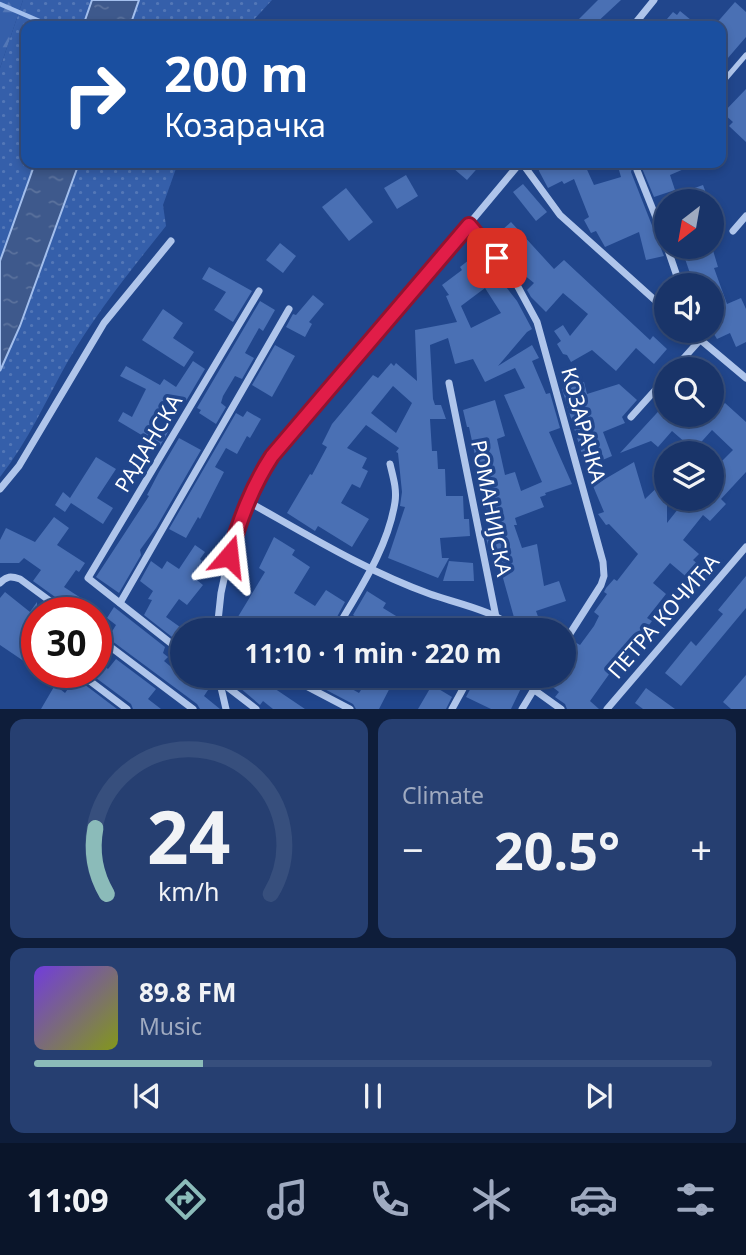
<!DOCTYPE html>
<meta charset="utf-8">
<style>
body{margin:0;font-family:"Noto Sans",sans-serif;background:#263f71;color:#f1f3f6;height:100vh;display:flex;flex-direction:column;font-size:26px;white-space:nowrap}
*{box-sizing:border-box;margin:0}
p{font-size:23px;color:#9faac0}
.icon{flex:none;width:38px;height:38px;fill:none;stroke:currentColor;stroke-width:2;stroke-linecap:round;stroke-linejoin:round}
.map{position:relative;height:709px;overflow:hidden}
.side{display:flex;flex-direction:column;gap:10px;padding:10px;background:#0e1d3a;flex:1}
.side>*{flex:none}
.guide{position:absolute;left:21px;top:21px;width:705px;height:147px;border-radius:14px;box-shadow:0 4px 10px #0003,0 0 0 2px #374f7d;background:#1a4fa0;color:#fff;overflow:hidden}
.needle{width:46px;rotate:211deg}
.fabs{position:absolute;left:654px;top:189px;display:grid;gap:14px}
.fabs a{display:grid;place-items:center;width:70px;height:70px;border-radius:50%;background:#193469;box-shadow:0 4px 10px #0003,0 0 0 2px #374f7d;font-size:35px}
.speed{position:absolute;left:21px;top:597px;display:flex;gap:14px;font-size:35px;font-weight:700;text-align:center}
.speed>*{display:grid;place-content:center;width:91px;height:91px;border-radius:50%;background:#193469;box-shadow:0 4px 10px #0003,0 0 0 2px #374f7d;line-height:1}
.speed .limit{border:10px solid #d22;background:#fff;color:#111}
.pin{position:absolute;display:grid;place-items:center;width:60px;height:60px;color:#fff;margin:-30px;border-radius:14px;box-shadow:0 4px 10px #0006}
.me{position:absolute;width:77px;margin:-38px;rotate:17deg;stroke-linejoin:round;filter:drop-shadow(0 0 5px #0008)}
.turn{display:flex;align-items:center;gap:24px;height:147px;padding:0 28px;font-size:32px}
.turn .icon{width:91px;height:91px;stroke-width:2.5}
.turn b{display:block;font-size:49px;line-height:60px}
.big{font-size:52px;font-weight:700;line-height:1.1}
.side .tile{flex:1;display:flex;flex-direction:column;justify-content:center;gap:10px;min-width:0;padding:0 24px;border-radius:14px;background:#263f71}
.side .dial{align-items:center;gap:0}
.dial svg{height:182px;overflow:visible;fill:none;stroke:#374f7d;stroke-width:7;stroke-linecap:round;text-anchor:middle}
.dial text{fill:#f1f3f6;stroke:none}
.song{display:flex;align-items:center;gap:21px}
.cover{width:84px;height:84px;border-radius:10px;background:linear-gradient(135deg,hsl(260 70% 55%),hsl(70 70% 35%))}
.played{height:7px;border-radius:4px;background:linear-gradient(90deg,#8bbbb9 25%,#374f7d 25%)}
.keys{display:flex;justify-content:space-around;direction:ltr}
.heat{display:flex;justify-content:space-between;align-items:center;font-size:38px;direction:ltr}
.side .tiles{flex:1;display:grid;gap:10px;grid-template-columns:1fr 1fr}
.tile:last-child{grid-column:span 2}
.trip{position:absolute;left:170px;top:618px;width:406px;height:70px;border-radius:35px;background:#193469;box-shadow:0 4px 10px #0003,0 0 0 2px #374f7d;font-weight:700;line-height:70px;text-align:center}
.menu{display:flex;height:112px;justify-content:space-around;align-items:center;background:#0a152a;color:#9faac0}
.menu .icon{width:49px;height:49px}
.menu .selected{color:#8bbbb9}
.menu b{font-size:32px;color:#f1f3f6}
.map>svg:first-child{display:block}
</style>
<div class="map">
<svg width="746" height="709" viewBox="0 0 746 709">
<defs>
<pattern id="grass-dots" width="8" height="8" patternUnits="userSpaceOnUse" patternTransform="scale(1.75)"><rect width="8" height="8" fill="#355faa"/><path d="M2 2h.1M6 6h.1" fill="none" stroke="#5377b7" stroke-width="1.8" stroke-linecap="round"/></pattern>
<pattern id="forest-firs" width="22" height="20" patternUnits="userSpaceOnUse" patternTransform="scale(1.75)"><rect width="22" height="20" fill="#355faa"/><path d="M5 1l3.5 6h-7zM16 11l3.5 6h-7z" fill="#5377b7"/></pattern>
<pattern id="water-ripples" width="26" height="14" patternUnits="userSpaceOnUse" patternTransform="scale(1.75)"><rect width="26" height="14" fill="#3e598c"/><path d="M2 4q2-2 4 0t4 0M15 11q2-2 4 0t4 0" fill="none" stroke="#5b729d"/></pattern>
</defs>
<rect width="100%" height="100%" fill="#21468c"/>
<g fill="url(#grass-dots)">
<polygon points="23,0 92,0 83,26 26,26 26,163 35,163 0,261 0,68"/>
<polygon points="139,0 272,0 248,26 130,26"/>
<path d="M 79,163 L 178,163 L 163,205 L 166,226 C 131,270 96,313 68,361 C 46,400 28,442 0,477 L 0,371 L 20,326 Z"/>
</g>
<polygon fill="url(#forest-firs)" points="0,0 23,0 0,68"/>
<g fill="url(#water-ripples)" stroke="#a3bfed" stroke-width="2">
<polygon points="92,0 139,0 130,26 83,26"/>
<polygon points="35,163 79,163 20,326 0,371 0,261"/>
</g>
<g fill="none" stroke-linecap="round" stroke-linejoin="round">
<polyline stroke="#a3bfed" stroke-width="4.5" points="0,4 51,26"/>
</g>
<g fill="#4a70b4" fill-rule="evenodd">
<polygon points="598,0 621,0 593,26 572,26"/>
<polygon points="735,2 746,12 746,37 721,66 721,26 714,26"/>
<polygon points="680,11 691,20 687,25 689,26 661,26 673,12 677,15"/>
<polygon points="746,89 746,142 729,126 733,122 723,113"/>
<polygon points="447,163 482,163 467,180"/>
<polygon points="538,163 584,163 594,185 621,177 617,163 698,163 670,175 675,190 654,197 641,166 637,164 632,167 631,172 664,256 646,260 639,232 605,247 596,231 591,233 584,220 589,217 574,179 564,184 562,181 548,188 539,171"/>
<polygon points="406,175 418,196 397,209 384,188"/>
<polygon points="523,184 547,212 536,221 513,192"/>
<polygon points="703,185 709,201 661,201 661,200"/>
<polygon points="346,188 373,222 349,241 322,207"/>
<polygon points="511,222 554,269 564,260 650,340 653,336 667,349 654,364 636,348 616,371 592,350 571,362 567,355 563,354 557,344 561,341 554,331 563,325 570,336 588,314 563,293 546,312 531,297 527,290 534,283 518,270 520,268 494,241 494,237"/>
<polygon points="280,243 296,256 283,273 266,260"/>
<polygon points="681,247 712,247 718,267 714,268 727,304 741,298 746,309 746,342 736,347 730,333 717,339 712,331 712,322 721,317 712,298 712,285 694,285"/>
<path d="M 479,252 L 517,301 L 532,329 L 527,332 L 498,366 L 532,345 L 539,358 L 532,361 L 546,394 L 550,393 L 560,428 L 549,432 L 572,484 L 545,493 L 546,495 L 540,497 L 544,507 L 515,518 L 517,525 L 514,525 L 522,548 L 537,544 L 544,586 L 559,581 L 566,601 L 536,611 L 543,630 L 523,630 L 519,618 L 515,621 L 496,553 L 490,555 L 486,537 L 492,535 L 469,427 L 467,427 L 463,410 L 495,400 L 505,436 L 497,439 L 505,475 L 515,472 L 521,491 L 542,482 L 504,395 L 525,388 L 515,368 L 485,382 L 473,359 L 455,364 L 448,338 L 430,345 L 433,399 L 435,405 L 441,405 L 446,419 L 430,419 L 432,451 L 437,451 L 438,469 L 445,469 L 446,496 L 463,496 L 464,519 L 469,519 L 470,536 L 440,538 L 442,558 L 449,558 L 438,578 L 388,558 L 405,507 L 400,506 L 402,492 L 398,453 L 396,452 L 399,448 L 366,425 L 347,448 L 367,458 L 362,468 L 368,471 L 360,488 L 352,484 L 341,503 L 369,519 L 352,547 L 318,526 L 315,531 L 287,513 L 310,474 L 312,475 L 327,447 L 322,444 L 332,424 L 373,375 L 378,378 L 391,363 L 394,366 L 396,363 L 417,381 L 415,330 L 457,322 L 446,296 L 449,295 L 442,285 L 462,270 L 460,267 ZM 485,288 L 501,313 L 471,328 L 461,306 ZM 393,386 L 412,403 L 396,433 L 371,413 Z"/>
<polygon points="209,267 252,291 233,322 214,310 226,292 202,279"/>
<polygon points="313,295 324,304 309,322 312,324 305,337 286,327 293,314 296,315"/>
<polygon points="260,301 275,310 263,331 259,328 245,353 254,358 242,379 235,376 223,396 221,403 226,407 216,424 199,413 201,410 197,408"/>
<polygon points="163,309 183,323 173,338 194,352 184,367 142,340"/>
<polygon points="275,345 295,356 272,397 252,385"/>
<polygon points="193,361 205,369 186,401 183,399 176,409 164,401 153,422 168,432 160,446 118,421 123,412 132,417 146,389 120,376 126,366 160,385 164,379 176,387"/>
<polygon points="584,382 587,394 619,384 637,400 622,417 625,423 603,432 612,456 586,467 562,389"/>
<polygon points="667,402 667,415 712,415 712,403 719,409 725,403 746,422 746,472 721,499 726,504 710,521 703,515 683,540 699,554 693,560 707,572 696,585 670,563 653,583 666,594 647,618 652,621 640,637 637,635 590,701 599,709 567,709 565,704 555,697 559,692 550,685 557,676 564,676 564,656 573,641 580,645 594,626 599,616 594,612 607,594 604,592 606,588 614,579 617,581 638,554 609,524 606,525 598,514 604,512 593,486 634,462 645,499 667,478 667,523 682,504 684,505 691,499 712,499 712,471 733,450 712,430 694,450 672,431 658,447 651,441 620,453"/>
<polygon points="247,411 261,419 250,438 247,436 237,454 226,448 215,467 224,472 200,519 198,517 186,538 169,529 236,413 243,417"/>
<polygon points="179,438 201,450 156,528 140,550 141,555 119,593 96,577 149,496 147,495 159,472"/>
<polygon points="96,457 116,469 97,498 113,508 103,524 71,503 65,512 55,505 63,492 70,498"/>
<polygon points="54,517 69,528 57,545 85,563 79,572 76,570 64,587 84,600 76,612 71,612 69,607 33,581 41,570 24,558 19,563 0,563 0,540 6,528 35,542"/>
<polygon points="274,537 295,550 292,555 310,567 294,593 315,606 326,590 345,602 330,630 295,630 285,623 281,630 265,630 255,624 251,630 242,630 233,625 265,572 259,568"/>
<polygon points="195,545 205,552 200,559 202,561 192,576 203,585 187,605 179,599 166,617 180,627 172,637 144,615 152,600 148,599 153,591 140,581 151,561 162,569 167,561 179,569"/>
<polygon points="449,561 473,563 474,581 443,581"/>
<polygon points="746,576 746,608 681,686 665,673 691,641 696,646 723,614 718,610"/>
<polygon points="367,591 386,603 383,608 401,619 395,628 377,617 371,626 353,615"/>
<polygon points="5,592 30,612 37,602 37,633 30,642 37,647 37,670 0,645 0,598"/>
<polygon points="114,607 165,647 163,653 168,657 164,661 182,676 205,676 199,683 208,690 204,696 220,709 200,709 197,704 108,638 116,625 107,618"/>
<polygon points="443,618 476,627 475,630 440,630"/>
<polygon points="116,659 156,689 148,699 161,709 133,709 131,704 88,672 96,672 96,660 108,669"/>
<polygon points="746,675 746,709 731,709 723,702"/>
<polygon points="239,676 256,676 305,709 273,709 263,701 260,705 233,682"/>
<polygon points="316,676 329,676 359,693 370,676 396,676 379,709 356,709 353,704 313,683"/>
<polygon points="502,676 523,676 524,682 511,709 491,709 466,697 475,680 494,690"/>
<polygon points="76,678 117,709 41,709 55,685 65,693"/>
<polygon points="432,685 452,697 446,709 418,709"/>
<polygon points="646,688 675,709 643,709 635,703"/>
</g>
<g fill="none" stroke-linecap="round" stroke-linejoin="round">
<polyline stroke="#afc5eb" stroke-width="5" points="721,84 746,55"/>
<g stroke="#afc5eb" stroke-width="7">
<polyline points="633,26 654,0"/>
<polyline points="522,163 560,215 667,311"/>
<polyline points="637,170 667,245"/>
<polyline points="469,225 511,274 537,322 603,562 604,576 601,585 564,643"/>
<polyline points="733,231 746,216"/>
<polyline points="667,247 680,285"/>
<polyline points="690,331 746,378"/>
<polyline points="674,369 700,340"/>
<polyline points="449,383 496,617 492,630"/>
<polyline points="631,417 667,377"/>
<polyline points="0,489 19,466 104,323 171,241"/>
<path d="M 247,501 C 306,534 366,571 430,594 C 452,602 501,612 514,630"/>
<path d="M 0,583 C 6,576 11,576 20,579 L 65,612"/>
<polyline points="120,603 289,309"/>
<polyline points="217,630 221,593 229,556 247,501 257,479 272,456 363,351 520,163"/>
<path d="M 336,630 C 359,590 388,548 395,502 C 397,489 393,477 390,464"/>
<polyline points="96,636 193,709"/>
<polyline points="182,652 88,578 259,291"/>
<polyline points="78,672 127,709"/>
<polyline points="213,676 256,709"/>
<polyline points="310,676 304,685 350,709"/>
<polyline points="529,676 533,689 561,709"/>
<polyline points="219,679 226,709"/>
<polyline points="452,709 470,676"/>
<polyline points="522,709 542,676"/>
<polyline points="607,709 746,547"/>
</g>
</g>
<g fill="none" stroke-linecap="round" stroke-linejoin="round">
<defs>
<path id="route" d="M 229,556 C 240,520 251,488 272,456 L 469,225 L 497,258"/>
</defs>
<use href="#route" stroke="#92132f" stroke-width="18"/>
<use href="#route" stroke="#e11d48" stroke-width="12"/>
</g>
<g text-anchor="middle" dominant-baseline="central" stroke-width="7" stroke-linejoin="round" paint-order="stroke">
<g font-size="21" fill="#fff" stroke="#21468c">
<text transform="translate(584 425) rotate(75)">КОЗАРАЧКА</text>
<text transform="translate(148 443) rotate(-59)">РАДАНСКА</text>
<text transform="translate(492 508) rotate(79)">РОМАНИЈСКА</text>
<text transform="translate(663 616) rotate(-49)">ПЕТРА КОЧИЋА</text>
</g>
</g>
</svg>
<div class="fabs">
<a><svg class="needle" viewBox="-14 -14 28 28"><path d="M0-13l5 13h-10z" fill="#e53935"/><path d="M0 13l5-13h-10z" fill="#9faac0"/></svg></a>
<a><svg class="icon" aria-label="sound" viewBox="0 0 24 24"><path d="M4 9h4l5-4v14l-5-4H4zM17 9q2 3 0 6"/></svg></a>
<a><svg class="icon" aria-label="search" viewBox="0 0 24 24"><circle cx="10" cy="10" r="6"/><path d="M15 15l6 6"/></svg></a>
<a><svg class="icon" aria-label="layers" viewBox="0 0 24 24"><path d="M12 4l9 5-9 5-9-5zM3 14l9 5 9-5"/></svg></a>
</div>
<div class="speed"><div class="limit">30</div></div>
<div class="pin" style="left:497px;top:258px;background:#d93025"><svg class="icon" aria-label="arrive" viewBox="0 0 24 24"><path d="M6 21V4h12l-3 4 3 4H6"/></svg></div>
<svg class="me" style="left:229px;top:556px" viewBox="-20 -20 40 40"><path d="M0-17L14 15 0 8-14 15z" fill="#e11d48" stroke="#fff" stroke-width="4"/></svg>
<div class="trip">11:10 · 1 min · 220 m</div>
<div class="guide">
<div class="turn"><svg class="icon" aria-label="right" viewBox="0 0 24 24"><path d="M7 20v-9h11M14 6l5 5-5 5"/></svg><div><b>200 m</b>Козарачка</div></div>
</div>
</div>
<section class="side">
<div class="tiles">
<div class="tile dial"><svg viewBox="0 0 100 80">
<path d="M14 69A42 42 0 1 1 86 69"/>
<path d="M14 69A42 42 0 0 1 9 40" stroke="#8bbbb9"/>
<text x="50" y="56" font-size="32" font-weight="700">24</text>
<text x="50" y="72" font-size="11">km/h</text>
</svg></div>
<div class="tile"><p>Climate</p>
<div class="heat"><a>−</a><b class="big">20.5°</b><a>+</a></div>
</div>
<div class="tile">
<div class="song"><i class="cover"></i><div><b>89.8 FM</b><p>Music</p></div></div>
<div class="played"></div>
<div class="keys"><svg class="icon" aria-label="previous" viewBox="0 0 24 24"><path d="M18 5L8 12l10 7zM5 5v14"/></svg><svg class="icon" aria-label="pause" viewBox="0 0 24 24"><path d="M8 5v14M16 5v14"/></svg><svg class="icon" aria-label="next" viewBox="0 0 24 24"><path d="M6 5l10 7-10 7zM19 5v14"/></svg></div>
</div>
</div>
</section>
<nav class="menu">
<b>11:09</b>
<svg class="icon selected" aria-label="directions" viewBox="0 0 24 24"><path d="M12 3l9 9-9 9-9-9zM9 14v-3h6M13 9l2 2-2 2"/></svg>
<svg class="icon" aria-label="music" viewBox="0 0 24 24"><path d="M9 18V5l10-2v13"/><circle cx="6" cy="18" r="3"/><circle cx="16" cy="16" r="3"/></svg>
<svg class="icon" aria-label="phone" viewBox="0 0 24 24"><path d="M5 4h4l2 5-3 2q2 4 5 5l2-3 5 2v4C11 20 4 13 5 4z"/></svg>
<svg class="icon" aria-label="climate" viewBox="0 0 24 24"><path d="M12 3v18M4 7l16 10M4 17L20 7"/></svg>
<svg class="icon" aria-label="car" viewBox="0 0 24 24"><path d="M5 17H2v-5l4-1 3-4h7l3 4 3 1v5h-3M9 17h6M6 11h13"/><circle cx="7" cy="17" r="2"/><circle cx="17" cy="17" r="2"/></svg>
<svg class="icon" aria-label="filters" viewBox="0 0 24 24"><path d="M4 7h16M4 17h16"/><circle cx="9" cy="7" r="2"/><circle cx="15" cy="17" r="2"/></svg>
</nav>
